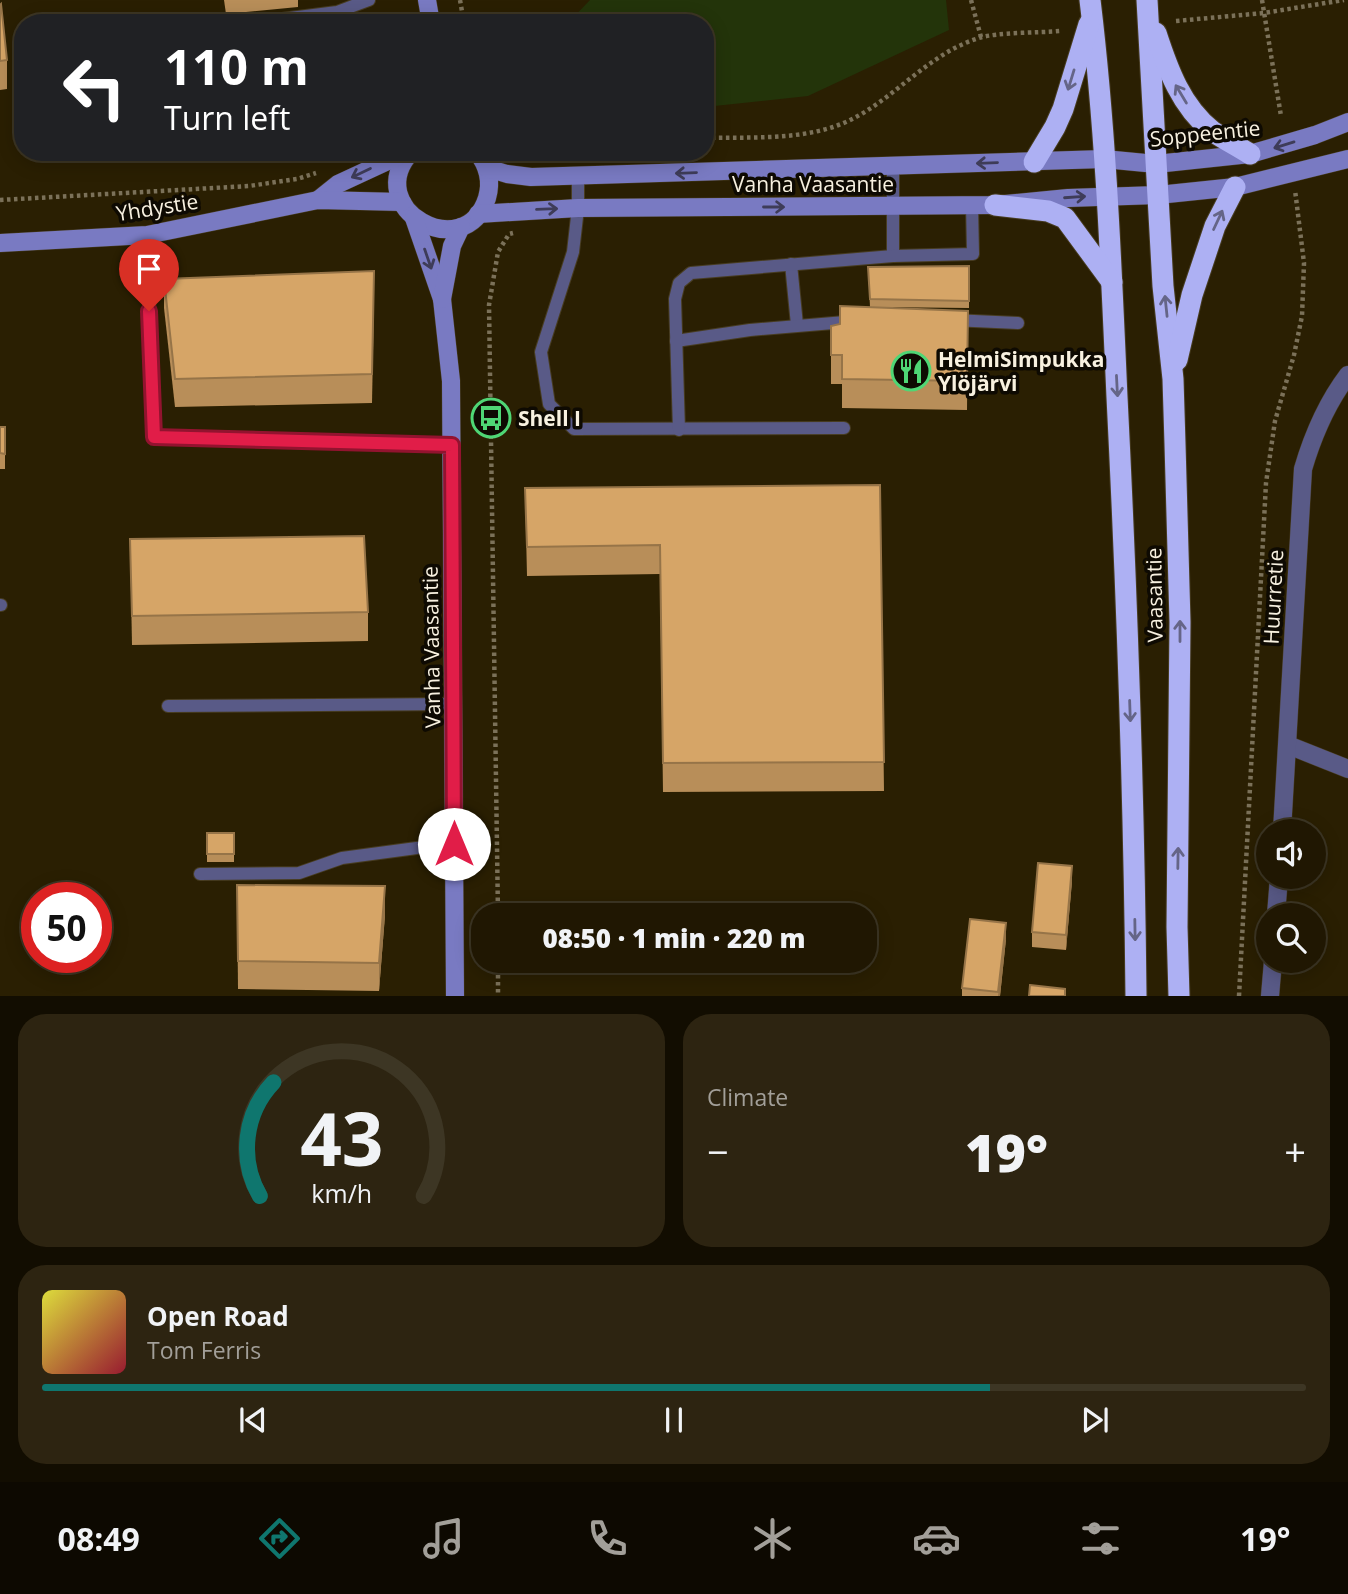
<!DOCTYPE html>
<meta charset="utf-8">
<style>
body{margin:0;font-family:"Open Sans",sans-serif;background:#2d2411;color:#f1f3f6;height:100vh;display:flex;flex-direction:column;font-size:26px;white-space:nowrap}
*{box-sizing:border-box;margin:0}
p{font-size:23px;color:#a29f99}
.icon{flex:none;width:38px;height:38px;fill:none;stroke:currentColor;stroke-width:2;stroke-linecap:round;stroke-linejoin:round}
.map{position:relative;height:996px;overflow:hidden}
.side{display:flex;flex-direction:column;gap:18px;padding:18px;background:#120d01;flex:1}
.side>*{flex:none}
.banner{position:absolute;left:14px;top:14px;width:700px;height:147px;border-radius:28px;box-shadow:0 4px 18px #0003,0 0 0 2px #3d3624;background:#202124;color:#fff;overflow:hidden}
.tools{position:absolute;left:1256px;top:819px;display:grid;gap:14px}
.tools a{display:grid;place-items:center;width:70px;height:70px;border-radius:50%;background:#201702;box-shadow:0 4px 18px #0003,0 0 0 2px #3d3624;font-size:35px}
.speed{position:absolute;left:21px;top:882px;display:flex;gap:14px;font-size:35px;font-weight:700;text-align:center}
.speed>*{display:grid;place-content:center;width:91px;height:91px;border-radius:50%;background:#201702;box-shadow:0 4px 18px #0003,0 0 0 2px #3d3624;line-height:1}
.speed .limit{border:10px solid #d22;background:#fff;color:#111}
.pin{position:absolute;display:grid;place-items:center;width:60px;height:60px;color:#fff;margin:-72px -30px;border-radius:50% 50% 50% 0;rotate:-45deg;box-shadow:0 0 7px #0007}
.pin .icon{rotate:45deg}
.me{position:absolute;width:77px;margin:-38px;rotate:0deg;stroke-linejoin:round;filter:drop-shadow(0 0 5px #0008)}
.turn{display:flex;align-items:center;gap:24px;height:147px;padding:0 35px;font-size:32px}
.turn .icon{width:91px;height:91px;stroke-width:2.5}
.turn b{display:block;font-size:49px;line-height:60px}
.big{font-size:52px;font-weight:800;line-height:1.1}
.side .widget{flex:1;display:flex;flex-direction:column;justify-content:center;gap:10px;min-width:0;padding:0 24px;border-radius:28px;background:#2d2411}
.side .dial{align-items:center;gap:0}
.dial svg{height:182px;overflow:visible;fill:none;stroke:#3d3624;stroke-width:7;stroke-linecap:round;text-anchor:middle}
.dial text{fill:#f1f3f6;stroke:none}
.song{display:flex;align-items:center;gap:21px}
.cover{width:84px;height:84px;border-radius:10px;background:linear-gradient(135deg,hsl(60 70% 55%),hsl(350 70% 35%))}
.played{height:7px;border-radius:4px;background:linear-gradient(90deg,#0f766e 75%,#3d3624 75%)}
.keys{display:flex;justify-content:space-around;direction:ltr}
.heat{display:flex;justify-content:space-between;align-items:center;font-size:38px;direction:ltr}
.side .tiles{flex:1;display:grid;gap:18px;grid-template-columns:1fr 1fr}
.widget:last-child{grid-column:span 2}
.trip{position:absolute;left:471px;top:903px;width:406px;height:70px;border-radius:28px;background:#201702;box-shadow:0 4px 18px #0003,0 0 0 2px #3d3624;font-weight:800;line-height:70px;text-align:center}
.dock{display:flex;height:112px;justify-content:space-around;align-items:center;background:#0d0901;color:#a29f99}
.dock .icon{width:49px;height:49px}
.dock .active{color:#0f766e}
.dock b{font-size:32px;color:#f1f3f6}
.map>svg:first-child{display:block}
</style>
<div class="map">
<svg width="1348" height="996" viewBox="0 0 1348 996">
<rect width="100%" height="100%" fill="#2a1f02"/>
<polygon fill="#23340a" points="590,0 946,0 949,30 808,96 705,107 705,23 568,23"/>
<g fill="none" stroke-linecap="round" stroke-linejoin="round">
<defs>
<g id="lane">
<polyline points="250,23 337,12 369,0"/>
<polyline points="893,167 893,256"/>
<polyline points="578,176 578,208 573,252 541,352 549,404 574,429 844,428"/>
<polyline points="147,235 154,437 452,445"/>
<polyline points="791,264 797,325"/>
<polyline points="952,320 1018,323"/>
<polyline points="676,341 750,330 857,321"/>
<polyline points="679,430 675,299 679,283 691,273 893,256 973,254 972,205"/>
<polyline points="0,605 1,605"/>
<polyline points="168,706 455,704"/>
<polyline points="200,874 299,873 342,858 454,843"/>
</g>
<g id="street">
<polyline points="1288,745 1348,769"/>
<path d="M 1282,831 L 1303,469 C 1313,435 1326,404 1348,375"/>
<polyline points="1276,915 1279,877"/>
<polyline points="1270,996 1273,961"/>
</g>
<g id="secondary">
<polyline points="427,0 431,23"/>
<path d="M 411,152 C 360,208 465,267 487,198 C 492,181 488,166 477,152"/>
<polyline points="487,168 507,174 531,177 1104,159 1156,164 1250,154 1315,135 1348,122"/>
<polyline points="318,200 338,184 407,152"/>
<polyline points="478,214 578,208 995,205 1068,198 1158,195 1235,187 1348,159"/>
<polyline points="414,218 442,299 451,381 455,996"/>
<polyline points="0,243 147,235 318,200 402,202"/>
<polyline points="442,299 452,246 461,227"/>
</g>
<g id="highway">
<path d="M 1090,0 C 1106,132 1111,264 1117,397 C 1127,596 1134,796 1136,996"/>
<polyline points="1147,0 1163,286 1173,379 1175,444 1180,622 1177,927 1179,996"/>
<path d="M 1156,33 C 1168,70 1181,106 1212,131 C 1224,139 1237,146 1250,154"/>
<polyline points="1034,162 1055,127 1063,109 1089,24"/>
<polyline points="995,205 1048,211 1065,218 1112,282"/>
<polyline points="1177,360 1192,295 1215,226 1235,187"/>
</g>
</defs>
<use href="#lane" stroke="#473c21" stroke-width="14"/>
<use href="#street" stroke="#473c21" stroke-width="19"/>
<use href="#secondary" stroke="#473c21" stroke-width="19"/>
<use href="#highway" stroke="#473c21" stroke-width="23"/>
<g stroke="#7b7159" stroke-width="4.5" stroke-dasharray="3.5 3.5" stroke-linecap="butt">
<polyline points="460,0 464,23"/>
<polyline points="971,0 981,37"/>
<polyline points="1262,0 1281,116"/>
<polyline points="1176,21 1264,13 1344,0"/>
<path d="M 705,138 C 747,137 793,140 833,127 C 888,109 923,55 979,38 C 997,32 1039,33 1060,31"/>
<polyline points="0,200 249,186 297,179 316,173"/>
<polyline points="498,915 489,305 498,252 509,234 513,233"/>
<polyline points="498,961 498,996"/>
<polyline points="1239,996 1266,483 1275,421 1294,355 1302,316 1304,263 1295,190"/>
</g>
<use href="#lane" stroke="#595a87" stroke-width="12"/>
<use href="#street" stroke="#595a87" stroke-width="18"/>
<use href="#secondary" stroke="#797ac2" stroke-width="18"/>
<use href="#highway" stroke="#adb0f3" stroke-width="21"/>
</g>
<g fill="#b88e59">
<polygon points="224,0 298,0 298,7 226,14"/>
<polygon points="0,5 7,60 7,89 0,90"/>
<polygon points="969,266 969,308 870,307 868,267"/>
<polygon points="164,279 374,300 372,403 175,407 164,308"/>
<polygon points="968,311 967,410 842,408 842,384 831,384 831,326"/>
<rect x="0" y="427" width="5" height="42"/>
<polygon points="880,485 884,791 663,792 660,574 527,576 525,488"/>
<polygon points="130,539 368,612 368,641 132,645"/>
<rect x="207" y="833" width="27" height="29"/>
<polygon points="1072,881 1066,950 1032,947 1032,932"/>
<polygon points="237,885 385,915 379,991 238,989"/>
<polygon points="1006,939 1000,996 962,996 962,988"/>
</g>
<g fill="#967448">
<polygon points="1072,866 1072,881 1066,950 1066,935"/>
<polygon points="385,886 385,915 379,991 379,963"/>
<polygon points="1006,923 1006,939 1000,996 998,996"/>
</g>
<g fill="#d6a567" stroke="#967448" stroke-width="2">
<polygon points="1,4 7,60 0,61 0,5"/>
<polygon points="969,266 969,301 870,299 868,267"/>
<polygon points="374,271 372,374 175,379 164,279"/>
<polygon points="840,306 968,311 967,381 842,379 842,355 831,355 831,326 840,324"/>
<polygon points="0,427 5,427 5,454 0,453"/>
<polygon points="880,485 884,762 663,763 660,545 527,547 525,488"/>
<polygon points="364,536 368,612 132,616 130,539"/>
<rect x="207" y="833" width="27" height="21"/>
<polygon points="1038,863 1072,866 1066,935 1032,932"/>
<polygon points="237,885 385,886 379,963 238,961"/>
<polygon points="970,919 1006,923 998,992 962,988"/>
<polygon points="1030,985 1065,989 1065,996 1029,996"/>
</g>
<defs><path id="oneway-shaft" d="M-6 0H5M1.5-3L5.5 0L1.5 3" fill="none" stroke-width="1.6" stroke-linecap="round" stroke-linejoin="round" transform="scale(1.75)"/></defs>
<g stroke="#656587">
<use href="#oneway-shaft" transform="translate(1071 80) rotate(107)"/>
<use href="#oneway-shaft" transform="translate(1181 94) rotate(-121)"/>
<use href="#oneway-shaft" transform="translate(1218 220) rotate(-65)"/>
<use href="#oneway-shaft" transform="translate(1166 306) rotate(-96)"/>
<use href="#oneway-shaft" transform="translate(1117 386) rotate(87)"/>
<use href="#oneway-shaft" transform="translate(1180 631) rotate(-90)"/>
<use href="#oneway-shaft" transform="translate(1130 711) rotate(88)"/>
<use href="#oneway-shaft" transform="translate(1178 858) rotate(-89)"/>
<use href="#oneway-shaft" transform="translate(1135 930) rotate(89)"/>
</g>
<g stroke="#3e3c58">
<use href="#oneway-shaft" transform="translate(1284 145) rotate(163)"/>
<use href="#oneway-shaft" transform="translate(987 163) rotate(178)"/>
<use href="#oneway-shaft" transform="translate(361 173) rotate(154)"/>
<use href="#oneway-shaft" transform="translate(686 173) rotate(178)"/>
<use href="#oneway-shaft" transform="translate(1075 197) rotate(-4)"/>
<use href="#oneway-shaft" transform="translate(774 207)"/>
<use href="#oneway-shaft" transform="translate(547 209) rotate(-2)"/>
<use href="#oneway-shaft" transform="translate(428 259) rotate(71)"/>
</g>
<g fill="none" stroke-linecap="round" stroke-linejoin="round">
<defs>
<polyline id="route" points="149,311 154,437 452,445 454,844"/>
</defs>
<use href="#route" stroke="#92132f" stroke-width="18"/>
<use href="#route" stroke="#e11d48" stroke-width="12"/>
</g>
<defs>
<symbol id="restaurant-ring" viewBox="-11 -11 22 22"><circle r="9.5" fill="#0e0a02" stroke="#4fd675" stroke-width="1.5"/><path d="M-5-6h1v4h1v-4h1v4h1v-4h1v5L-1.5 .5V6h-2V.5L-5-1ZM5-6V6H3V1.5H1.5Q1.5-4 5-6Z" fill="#4fd675"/></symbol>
<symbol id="bus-ring" viewBox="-11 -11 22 22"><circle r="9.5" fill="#0e0a02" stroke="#4fd675" stroke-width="1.5"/><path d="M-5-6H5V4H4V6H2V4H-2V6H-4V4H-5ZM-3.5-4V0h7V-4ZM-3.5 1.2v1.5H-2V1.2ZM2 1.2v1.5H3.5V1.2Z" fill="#4fd675"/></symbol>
</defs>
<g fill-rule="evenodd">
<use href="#restaurant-ring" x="889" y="349" width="44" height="44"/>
<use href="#bus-ring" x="469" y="396" width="44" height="44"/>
</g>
<g text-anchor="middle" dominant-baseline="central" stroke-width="7" stroke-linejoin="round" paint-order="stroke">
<g font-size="21" fill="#f8f1e0" stroke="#0e0a02">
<text transform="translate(1205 133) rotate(-6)">Soppeentie</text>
<text x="813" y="184">Vanha Vaasantie</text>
<text transform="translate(157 207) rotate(-9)">Yhdystie</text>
<text transform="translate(1154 595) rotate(-91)">Vaasantie</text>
<text transform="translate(1273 597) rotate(-87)">Huurretie</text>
<text transform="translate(431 647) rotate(-91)">Vanha Vaasantie</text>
</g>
<g font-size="21" font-weight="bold" fill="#f8f1e0" stroke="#0e0a02" text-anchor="start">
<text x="938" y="359">HelmiSimpukka<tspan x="938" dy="24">Ylöjärvi</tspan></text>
<text x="518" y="418">Shell I</text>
</g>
</g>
</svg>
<div class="tools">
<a><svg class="icon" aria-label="sound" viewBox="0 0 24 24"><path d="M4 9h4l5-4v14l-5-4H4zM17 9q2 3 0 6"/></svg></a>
<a><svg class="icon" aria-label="search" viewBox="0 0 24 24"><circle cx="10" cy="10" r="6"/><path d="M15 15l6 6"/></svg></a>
</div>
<div class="speed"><div class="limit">50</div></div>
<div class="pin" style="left:149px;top:311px;background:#d93025"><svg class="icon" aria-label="arrive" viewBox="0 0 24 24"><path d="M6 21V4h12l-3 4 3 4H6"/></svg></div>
<svg class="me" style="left:454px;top:844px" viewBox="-20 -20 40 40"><circle r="19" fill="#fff"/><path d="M0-13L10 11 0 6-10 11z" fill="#e11d48"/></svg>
<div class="trip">08:50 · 1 min · 220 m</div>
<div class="banner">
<div class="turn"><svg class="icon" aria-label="left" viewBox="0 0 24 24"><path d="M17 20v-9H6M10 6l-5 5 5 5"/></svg><div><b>110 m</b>Turn left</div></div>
</div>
</div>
<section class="side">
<div class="tiles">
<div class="widget dial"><svg viewBox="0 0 100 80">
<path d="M14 69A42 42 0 1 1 86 69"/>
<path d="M14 69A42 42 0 0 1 20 19" stroke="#0f766e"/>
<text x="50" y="56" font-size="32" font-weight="700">43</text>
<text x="50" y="72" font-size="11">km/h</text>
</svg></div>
<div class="widget"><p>Climate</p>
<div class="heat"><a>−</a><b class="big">19°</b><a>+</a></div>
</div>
<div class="widget">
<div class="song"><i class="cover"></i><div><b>Open Road</b><p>Tom Ferris</p></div></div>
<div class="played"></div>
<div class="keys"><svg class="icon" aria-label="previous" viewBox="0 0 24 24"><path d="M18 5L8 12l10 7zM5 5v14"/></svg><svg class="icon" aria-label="pause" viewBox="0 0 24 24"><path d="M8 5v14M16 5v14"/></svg><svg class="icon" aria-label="next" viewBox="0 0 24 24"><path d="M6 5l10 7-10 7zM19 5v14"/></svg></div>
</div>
</div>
</section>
<nav class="dock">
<b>08:49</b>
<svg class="icon active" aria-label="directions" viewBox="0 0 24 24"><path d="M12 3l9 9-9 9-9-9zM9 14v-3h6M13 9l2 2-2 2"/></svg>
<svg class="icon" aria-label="music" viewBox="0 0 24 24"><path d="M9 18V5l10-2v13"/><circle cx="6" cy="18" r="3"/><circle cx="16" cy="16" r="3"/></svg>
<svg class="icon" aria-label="phone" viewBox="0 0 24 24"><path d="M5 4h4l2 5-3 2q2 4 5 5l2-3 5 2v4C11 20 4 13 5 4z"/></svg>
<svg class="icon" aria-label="climate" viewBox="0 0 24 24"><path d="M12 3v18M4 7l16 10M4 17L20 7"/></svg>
<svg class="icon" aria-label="car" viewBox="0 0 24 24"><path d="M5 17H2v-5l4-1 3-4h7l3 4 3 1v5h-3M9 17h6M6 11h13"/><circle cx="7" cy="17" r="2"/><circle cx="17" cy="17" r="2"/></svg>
<svg class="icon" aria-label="filters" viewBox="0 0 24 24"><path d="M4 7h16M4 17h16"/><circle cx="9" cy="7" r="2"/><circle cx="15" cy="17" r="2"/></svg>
<b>19°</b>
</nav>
